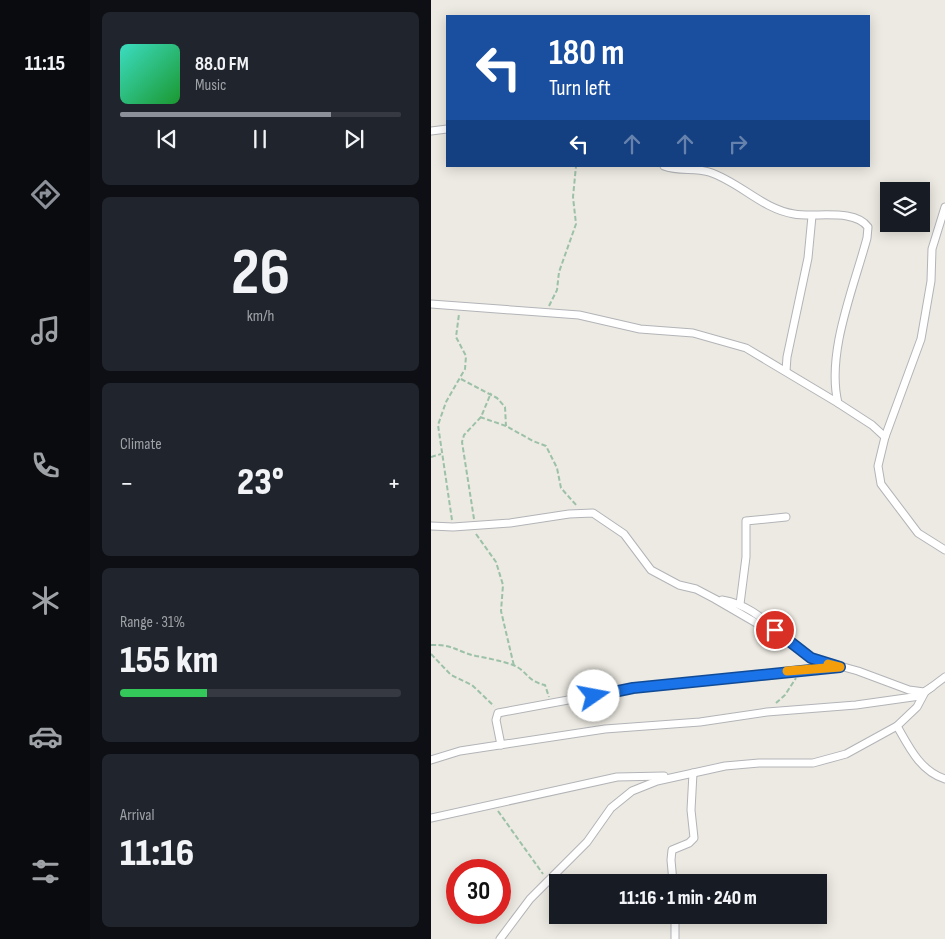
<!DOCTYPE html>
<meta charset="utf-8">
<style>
body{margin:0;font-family:"Sofia Sans Condensed",sans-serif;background:#20242c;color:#f1f3f6;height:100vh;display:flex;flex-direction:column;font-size:19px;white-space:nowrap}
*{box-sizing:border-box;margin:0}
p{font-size:16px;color:#9ea1a6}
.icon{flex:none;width:28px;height:28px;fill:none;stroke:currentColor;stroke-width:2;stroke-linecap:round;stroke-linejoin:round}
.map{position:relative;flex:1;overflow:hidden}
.sheet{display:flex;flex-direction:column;gap:12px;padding:12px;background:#0d0f14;width:341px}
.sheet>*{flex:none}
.banner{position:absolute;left:15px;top:15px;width:424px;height:152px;border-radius:0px;box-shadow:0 2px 12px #0003;background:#1a4fa0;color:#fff;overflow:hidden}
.fabs{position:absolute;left:449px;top:182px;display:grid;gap:10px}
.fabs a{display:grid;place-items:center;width:50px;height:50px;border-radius:0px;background:#171b24;box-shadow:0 2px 12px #0003;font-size:25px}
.speed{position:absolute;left:15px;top:859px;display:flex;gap:10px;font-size:25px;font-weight:700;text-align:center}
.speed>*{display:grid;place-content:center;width:65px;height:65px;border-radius:50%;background:#171b24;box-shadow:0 2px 12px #0003;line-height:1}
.speed .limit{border:8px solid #d22;background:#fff;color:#111}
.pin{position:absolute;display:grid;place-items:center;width:42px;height:42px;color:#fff;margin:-21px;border:2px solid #fff;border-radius:50%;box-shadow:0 1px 5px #0007}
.me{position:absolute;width:55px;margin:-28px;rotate:78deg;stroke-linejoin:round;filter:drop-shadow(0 0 4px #0008)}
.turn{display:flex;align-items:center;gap:18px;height:105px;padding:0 20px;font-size:22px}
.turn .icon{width:65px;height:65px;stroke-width:2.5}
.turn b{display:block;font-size:35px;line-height:42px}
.lanes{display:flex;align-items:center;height:48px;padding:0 20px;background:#0003;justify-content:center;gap:25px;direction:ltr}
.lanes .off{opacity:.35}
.big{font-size:38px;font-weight:800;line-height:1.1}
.sheet .card{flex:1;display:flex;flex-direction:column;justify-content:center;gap:8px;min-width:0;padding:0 18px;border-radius:8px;background:#20242c}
.sheet .dial{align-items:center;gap:0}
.dial b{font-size:65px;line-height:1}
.song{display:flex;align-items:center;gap:15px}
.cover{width:60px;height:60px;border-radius:8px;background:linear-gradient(135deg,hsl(170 70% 55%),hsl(130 70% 35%))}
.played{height:5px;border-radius:2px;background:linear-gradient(90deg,#8c9099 75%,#363941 75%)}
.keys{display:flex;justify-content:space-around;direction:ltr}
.heat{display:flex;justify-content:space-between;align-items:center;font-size:28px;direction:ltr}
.charge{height:8px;border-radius:4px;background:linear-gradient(90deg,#34c759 31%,#363941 0)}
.trip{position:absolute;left:118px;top:874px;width:278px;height:50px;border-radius:0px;background:#171b24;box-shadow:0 2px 12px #0003;font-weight:800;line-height:50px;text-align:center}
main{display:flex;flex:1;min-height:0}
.dock{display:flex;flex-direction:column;width:90px;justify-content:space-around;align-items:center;background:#090b0e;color:#9ea1a6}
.dock .icon{width:35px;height:35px}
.dock .current{color:#8c9099}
.dock b{font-size:22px;color:#f1f3f6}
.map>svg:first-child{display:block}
</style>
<main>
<nav class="dock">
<b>11:15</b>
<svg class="icon current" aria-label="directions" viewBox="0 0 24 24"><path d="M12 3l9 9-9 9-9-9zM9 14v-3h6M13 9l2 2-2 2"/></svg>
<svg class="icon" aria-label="music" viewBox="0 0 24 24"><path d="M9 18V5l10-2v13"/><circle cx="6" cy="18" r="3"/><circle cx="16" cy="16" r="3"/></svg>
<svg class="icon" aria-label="phone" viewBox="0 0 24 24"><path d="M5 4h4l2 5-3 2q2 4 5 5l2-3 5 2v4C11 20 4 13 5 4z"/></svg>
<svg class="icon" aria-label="climate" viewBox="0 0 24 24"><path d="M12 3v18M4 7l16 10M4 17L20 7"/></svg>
<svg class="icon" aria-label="car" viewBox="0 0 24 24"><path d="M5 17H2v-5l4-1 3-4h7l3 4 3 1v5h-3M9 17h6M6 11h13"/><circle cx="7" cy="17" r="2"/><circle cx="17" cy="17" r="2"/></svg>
<svg class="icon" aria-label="filters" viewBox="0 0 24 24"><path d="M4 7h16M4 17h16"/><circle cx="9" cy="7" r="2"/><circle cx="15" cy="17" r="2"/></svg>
</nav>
<section class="sheet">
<div class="card">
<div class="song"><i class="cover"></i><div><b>88.0 FM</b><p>Music</p></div></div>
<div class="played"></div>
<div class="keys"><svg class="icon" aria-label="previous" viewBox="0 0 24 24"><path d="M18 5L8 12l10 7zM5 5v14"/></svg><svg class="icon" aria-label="pause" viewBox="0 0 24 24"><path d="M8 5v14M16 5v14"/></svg><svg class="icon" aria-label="next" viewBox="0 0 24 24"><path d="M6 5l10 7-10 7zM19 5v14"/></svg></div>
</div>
<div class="card dial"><b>26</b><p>km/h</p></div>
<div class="card"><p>Climate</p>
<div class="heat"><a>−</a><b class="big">23°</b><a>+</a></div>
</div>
<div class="card"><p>Range · 31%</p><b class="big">155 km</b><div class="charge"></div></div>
<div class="card"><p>Arrival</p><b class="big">11:16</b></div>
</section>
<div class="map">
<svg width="514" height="939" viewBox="0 0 514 939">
<rect width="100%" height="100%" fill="#eceae2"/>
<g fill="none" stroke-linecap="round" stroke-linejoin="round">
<defs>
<g id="street">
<polyline points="0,131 16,129"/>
<path d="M 233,166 C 248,172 264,167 278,172 C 309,182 331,209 363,214 C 384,218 423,208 437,227 L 436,238 C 423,287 395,353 407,403 L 441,425 L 454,437 L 447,466 L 450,484 L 487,533 L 514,550"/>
<polyline points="0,304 148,315 209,329 262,333 315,348 407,403"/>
<polyline points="355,371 356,357 377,258 381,216"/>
<polyline points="454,437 490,339 500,281 501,249 514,207"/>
<polyline points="0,526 22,527 79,523 138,514 162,513 193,534 220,570 248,585 265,589 284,599 351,638 380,658 427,671 478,690 493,692 501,687"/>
<path d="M 291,600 C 314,604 330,616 346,632"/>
<polyline points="309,604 315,557 315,521 355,517"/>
<path d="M 466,726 C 478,747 489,771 514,779"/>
<polyline points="70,745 65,720 67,713 202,688 402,667"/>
<polyline points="0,760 29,751 174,729 269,722 336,712 425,705 489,696 494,692"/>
<polyline points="0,818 186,777 233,776"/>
<polyline points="242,882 240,860 241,850 258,843 263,838 260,810 262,773"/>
<polyline points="69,939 99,899 156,842 180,808 201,791 226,781 294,766 328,763 382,763 415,754 466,726 486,707 494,692 514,677"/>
<polyline points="244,939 244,915"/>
</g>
</defs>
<use href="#street" stroke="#b3b4b8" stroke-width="9"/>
<g stroke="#9cc1a8" stroke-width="2" stroke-dasharray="5 2.5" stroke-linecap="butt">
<polyline points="118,306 126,290 128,272 145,224 142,197 145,166"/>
<polyline points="30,379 66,398 74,407 75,426"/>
<polyline points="49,417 75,426 102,441 115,446 126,468 130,488 146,506"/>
<polyline points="0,457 10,454"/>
<polyline points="43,519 31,442 33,435 50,417 60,393"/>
<polyline points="21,520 7,425 15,402 34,369 35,356 25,337 28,314"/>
<polyline points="45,534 65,562 72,585 70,611 83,666"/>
<path d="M 0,645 C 23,644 26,652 45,656 C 56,658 71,661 82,665 C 97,671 95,681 114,685 L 118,697"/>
<polyline points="0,654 20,675 41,685 63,706"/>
<polyline points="345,703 354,695 365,678"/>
<polyline points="67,811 112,874"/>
</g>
<use href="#street" stroke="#fff" stroke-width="7"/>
</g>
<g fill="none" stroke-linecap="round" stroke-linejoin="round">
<defs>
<polyline id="route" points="163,696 202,688 409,667 380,658 344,630"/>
</defs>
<use href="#route" stroke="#114b97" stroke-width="12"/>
<use href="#route" stroke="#1a73e8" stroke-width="9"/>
<polyline stroke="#f59e0b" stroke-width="9" points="356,671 409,667 397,664"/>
</g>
</svg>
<div class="fabs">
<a><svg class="icon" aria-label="layers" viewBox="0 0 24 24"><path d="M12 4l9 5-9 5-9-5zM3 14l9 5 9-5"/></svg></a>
</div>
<div class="speed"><div class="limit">30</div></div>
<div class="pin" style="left:344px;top:630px;background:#d93025"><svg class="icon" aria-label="arrive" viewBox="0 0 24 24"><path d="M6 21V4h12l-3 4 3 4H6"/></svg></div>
<svg class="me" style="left:163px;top:696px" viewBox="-20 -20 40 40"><circle r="19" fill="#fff"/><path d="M0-13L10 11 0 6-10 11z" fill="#1a73e8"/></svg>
<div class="trip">11:16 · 1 min · 240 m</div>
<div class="banner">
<div class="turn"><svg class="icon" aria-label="left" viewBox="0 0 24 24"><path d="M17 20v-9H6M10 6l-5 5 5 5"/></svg><div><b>180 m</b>Turn left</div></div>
<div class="lanes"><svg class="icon" aria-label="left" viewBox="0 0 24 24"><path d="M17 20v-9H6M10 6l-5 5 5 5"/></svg><svg class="icon off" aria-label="ahead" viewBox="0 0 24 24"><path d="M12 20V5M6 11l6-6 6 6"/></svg><svg class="icon off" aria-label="ahead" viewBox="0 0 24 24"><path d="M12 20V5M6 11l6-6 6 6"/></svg><svg class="icon off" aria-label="right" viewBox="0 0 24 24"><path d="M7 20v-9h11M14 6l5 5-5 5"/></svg></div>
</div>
</div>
</main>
